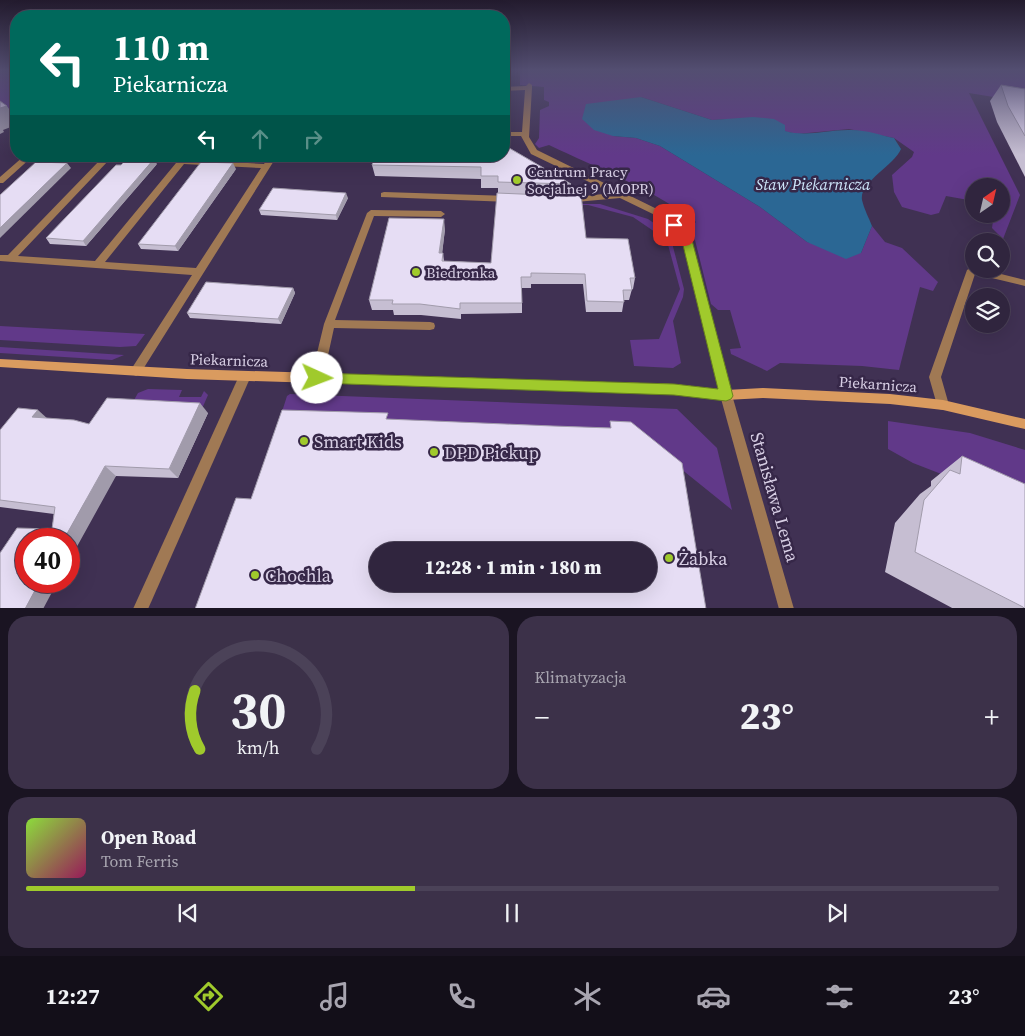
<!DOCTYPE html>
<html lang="pl">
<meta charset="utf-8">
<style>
body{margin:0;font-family:"Source Serif 4",serif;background:#3c3149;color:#f1f3f6;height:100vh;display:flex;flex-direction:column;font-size:19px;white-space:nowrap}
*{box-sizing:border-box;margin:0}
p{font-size:16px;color:#a8a5b0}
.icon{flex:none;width:28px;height:28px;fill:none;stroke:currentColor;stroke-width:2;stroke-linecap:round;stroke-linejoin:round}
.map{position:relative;height:608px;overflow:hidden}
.drawer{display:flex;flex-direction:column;gap:8px;padding:8px;background:#1a1422;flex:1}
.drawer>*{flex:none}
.hud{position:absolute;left:10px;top:10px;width:500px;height:152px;border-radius:20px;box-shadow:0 5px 20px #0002,0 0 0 1px #4b4258;background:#00695c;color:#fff;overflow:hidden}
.needle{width:32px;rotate:34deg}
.fabs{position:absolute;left:965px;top:178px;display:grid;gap:10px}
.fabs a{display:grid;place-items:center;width:45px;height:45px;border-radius:50%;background:#30253e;box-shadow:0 5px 20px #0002,0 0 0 1px #4b4258;font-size:25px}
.speed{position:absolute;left:15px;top:528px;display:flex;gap:10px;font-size:25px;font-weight:700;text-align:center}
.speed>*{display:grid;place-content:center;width:65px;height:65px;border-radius:50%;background:#30253e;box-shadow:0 5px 20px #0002,0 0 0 1px #4b4258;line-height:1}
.speed .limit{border:8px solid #d22;background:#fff;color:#111}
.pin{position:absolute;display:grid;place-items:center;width:42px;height:42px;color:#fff;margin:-21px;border-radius:10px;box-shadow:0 2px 8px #0006}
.me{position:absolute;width:55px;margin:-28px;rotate:92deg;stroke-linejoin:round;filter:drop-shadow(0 0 4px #0008)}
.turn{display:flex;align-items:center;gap:18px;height:105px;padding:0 20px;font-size:22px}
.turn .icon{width:65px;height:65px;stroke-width:2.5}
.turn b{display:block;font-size:35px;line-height:42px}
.lanes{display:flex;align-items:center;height:48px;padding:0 20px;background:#0003;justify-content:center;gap:25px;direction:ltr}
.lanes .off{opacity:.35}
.big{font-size:38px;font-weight:800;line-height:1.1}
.drawer .card{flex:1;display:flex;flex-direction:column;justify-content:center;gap:8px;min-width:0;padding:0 18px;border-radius:20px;background:#3c3149}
.drawer .dial{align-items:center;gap:0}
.dial svg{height:130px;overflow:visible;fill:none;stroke:#4b4258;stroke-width:7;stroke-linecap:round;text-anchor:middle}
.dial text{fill:#f1f3f6;stroke:none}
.song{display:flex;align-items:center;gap:15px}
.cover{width:60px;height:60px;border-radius:8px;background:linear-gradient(135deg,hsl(90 70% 55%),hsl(330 70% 35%))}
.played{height:5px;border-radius:2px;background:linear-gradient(90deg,#a0ca2c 40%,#4b4258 40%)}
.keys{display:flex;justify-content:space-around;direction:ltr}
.heat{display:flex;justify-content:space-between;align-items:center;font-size:28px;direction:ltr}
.drawer .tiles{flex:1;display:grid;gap:8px;grid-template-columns:1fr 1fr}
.card:last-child{grid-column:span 2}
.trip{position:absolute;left:369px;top:542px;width:288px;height:50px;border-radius:25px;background:#30253e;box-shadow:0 5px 20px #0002,0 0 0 1px #4b4258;font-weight:800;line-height:50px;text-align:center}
.tab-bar{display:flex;height:80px;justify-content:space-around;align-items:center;background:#130f19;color:#a8a5b0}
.tab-bar .icon{width:35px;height:35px}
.tab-bar .selected{color:#a0ca2c}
.tab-bar b{font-size:22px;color:#f1f3f6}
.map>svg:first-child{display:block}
</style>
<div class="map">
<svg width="1025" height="609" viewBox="0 0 1025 609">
<rect width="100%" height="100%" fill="#403153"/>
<g fill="#613989">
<polygon points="0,70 16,70 16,119 0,109"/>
<path d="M 520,70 L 1025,70 L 1025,102 L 969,93 L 1020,195 L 1003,239 L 992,228 L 994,214 L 1001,214 L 1001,186 L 974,186 L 974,201 L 946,196 L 939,213 L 931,215 L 902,207 L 894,192 L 892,175 L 912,157 L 914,152 L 894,138 L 849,129 L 797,134 L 730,119 L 712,120 L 641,97 L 613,136 L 636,138 L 660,146 L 760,207 L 807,242 L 861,253 L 872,226 L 885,242 L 902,248 L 938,282 L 933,291 L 920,287 L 899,370 L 862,366 L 780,363 L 767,371 L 731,354 L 730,349 L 741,348 L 730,310 L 718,310 L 711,304 L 695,240 L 688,228 L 696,222 C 653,189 599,169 549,145 L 539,148 L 535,144 L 539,138 L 540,110 L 549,106 L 549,102 L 544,100 L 544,87 L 520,85 Z"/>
<polygon points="491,204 600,204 648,219 661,228 655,232 633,217 588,205"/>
<polygon points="671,239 684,289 683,297 673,321 681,363 673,368 634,366 630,340 659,339 680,289 667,241"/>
<polygon points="0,326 145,334 136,346 120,347 0,340"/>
<polygon points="0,347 124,355 112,360 0,353"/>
<polygon points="148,389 182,390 179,397 201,397 204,391 208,395 201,411 130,407 138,393"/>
<polygon points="290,394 677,409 717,448 732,510 639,435 280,418 287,396"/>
<polygon points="888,421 970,433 1025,450 1025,512 949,477 913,463 888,449"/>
</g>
<path fill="#2b6794" d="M 641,97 L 712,120 L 753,117 L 774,119 L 785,125 L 785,131 C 806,137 827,130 848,130 C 864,129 880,135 894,138 L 901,149 C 894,166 859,182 862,200 C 864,209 869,218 872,226 L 861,253 L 846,259 L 807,242 L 760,207 L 660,146 L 636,138 L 613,136 L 594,130 L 582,119 L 586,104 Z"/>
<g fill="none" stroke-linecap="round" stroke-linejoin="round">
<g fill="#a07954" fill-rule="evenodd">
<polygon points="529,83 532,85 532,88 529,137 537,150 663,212 677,223 690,238 732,395 730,398 726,400 722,398 720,395 683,241 671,227 657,216 620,198 565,203 565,199 568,198 612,193 531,154 521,136 504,136 504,132 522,132 525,90 504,91 504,87 526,86"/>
<polygon points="24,156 33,156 3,183 0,183 0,177"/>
<path d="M 82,156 L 132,156 L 264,164 L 269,156 L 277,156 L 140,374 L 136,376 L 132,374 L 130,371 L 132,368 L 192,275 L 0,261 L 0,255 L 8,255 L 101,159 L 86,158 ZM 109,160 L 176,163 L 95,261 L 18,256 ZM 184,164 L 261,168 L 196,268 L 105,262 Z"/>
<polygon points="384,192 511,196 515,199 511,202 381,197 381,193"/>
<polygon points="371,210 441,211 445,214 441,217 374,216 335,320 430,322 434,323 435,326 434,329 430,330 334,328 323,378 321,381 317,383 313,381 311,378 324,324 367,213"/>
<polygon points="972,267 974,269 981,269 1025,280 1025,286 975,274 941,377 949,405 947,409 943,410 939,409 937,405 929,377 967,270"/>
<polygon points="245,371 249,373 251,376 148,609 133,609 239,376 241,373"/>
</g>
<polygon fill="#a07954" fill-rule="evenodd" points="726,390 730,392 732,395 794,609 779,609 720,395 722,392"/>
<polygon fill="#da9b5f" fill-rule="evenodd" points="0,359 187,369 674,384 726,390 763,388 890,394 943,400 1025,419 1025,429 943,410 890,404 763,398 726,400 674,394 187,379 0,367"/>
</g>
<g fill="#c6bed2">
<polygon points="1001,85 1025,89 1025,177 997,122 990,101"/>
<polygon points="209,156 244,156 241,161 210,159"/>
<polygon points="504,156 571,184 570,195 586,238 635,278 633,289 632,289 629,300 624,300 622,312 586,312 583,284 531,284 531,288 522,288 522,313 461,314 461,319 421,315 394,315 393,310 372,310 369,300 445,229 442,253 443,253 444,261 491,263 498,193 498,188 481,188 481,179 375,176 372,165"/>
<polygon points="157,164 86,246 50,244 46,238"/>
<polygon points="236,169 178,251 141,249 138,244"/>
<polygon points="348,198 337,220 261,215 259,210"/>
<polygon points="293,288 295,293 281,324 190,318 187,313"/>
<polygon points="208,413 178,478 116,476 52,529 54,514 0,507 0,430 47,418 89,424"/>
<polygon points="962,456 1025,609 954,609 885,572 895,523 920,494 931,486 931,481"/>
</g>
<g fill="#a19bab">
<polygon points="7,106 16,119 16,125 3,130 4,132 0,134 0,108"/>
<polygon points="239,156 244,156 241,161"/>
<polygon points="154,159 157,164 86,246 83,241"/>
<polygon points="67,163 71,168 0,238 0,228"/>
<polygon points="233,163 236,169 178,251 175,246"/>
<polygon points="346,193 348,198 337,220 336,215"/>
<polygon points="444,219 445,229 441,263 439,253"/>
<polygon points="293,288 295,293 281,324 278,319"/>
<polygon points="200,403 208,413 178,478 169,469"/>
<polygon points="38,410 49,420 32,417"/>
<polygon points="105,466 116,476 69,561 69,539 64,539"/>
<polygon points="40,581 58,581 43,609 25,609"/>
</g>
<g fill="#e6ddf4" stroke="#a19bab" fill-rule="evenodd">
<polygon points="1001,85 1025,89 1025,136 1008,106"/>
<polygon points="0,101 7,106 0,108"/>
<polygon points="504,145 571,184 498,182 498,176 481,176 481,167 372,165 375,156 504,156"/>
<polygon points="128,158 154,159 83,241 46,238 116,165 121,165"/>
<polygon points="36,162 67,163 0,228 0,195"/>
<polygon points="201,162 233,163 175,246 138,244"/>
<polygon points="273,188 346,193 336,215 259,210"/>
<polygon points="497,193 567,196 581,194 586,238 628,239 635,278 630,278 632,290 623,290 624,302 587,301 585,274 531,273 531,277 521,277 522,303 460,303 460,309 420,304 392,304 393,300 369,300 389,218 444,219 439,253 443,253 442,261 491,263"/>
<polygon points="206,282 293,288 278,319 187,313"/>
<polygon points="107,398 200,403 169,469 105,466 64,539 26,539 26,581 40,581 25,609 0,609 0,553 17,528 52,529 55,507 0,500 0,430 18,408 38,410 32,417 74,420 89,424"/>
<path d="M 282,410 L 388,413 L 386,419 L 553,426 L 611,428 L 610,421 L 631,422 L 682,463 L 706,609 L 195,609 L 236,498 L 251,499 ZM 378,551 L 648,551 L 648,584 L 378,584 Z"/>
<polygon points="962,456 1025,484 1025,609 1023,607 915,552 924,500 950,470 960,474"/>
</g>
<linearGradient id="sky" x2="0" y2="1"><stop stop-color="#231b2e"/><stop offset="0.45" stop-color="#534e71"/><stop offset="1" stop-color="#534e71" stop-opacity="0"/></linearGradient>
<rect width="1025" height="155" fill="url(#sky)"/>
<polygon fill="#a0ca2c" stroke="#68831d" points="674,222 678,223 692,240 733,396 731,399 726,401 674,395 317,383 313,382 311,378 313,374 317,373 674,384 718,389 682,241 669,225"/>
<g fill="#a0ca2c" stroke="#362748" stroke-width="2">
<circle cx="517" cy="180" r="5"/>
<circle cx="416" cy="272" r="5"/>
<circle cx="304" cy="441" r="5"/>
<circle cx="434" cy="452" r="5"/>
<circle cx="669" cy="558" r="5"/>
<circle cx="255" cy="575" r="5"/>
</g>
<g text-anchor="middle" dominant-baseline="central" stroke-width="5" stroke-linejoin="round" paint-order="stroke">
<g font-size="15" fill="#d7cee4" stroke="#362748" text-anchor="start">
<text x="527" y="171">Centrum Pracy<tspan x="527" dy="17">Socjalnej 9 (MOPR)</tspan></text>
<text x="426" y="272">Biedronka</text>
</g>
<g font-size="15" fill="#d7cee4" stroke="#362748">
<text transform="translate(229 360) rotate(2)">Piekarnicza</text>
<text transform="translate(878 384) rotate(4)">Piekarnicza</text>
</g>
<g font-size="16" font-style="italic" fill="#cde5f9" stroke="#362748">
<text x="813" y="184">Staw Piekarnicza</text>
</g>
<g font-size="18" fill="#d7cee4" stroke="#362748" text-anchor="start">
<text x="314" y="441">Smart Kids</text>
<text x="444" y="452">DPD Pickup</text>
<text x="679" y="558">Żabka</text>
<text x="265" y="575">Chochla</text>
</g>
<g font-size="18" fill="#d7cee4" stroke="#362748">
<text transform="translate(775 497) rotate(74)">Stanisława Lema</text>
</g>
</g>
</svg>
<div class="fabs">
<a><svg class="needle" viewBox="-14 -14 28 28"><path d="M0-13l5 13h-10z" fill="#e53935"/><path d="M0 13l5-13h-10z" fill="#a8a5b0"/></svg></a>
<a><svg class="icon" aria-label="search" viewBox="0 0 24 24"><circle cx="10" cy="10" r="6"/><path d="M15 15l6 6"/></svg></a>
<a><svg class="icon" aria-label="layers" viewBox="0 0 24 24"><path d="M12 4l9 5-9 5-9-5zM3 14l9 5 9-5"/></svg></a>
</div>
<div class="speed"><div class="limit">40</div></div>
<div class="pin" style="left:674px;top:225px;background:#d93025"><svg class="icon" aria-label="arrive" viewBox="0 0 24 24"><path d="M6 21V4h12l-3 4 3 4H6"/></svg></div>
<svg class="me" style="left:317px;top:378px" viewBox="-20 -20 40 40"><circle r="19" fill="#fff"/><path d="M0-13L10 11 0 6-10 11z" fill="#a0ca2c"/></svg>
<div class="trip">12:28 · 1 min · 180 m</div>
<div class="hud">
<div class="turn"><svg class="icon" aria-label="left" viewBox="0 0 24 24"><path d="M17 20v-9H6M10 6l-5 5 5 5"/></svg><div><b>110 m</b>Piekarnicza</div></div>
<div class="lanes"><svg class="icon" aria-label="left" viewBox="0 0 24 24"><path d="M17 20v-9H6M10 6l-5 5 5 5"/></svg><svg class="icon off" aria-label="ahead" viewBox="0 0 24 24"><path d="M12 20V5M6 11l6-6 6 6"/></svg><svg class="icon off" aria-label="right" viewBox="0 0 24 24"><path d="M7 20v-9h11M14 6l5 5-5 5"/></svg></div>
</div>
</div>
<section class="drawer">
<div class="tiles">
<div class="card dial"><svg viewBox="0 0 100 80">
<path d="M14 69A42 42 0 1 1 86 69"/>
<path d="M14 69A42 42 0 0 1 11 33" stroke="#a0ca2c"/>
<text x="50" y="56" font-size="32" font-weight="700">30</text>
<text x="50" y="72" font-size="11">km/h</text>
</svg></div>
<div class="card"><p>Klimatyzacja</p>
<div class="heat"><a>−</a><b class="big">23°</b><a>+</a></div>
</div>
<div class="card">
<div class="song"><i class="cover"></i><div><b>Open Road</b><p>Tom Ferris</p></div></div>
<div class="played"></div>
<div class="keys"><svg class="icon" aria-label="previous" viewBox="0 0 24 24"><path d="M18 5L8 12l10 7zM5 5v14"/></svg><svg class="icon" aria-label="pause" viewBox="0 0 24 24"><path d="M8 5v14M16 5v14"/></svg><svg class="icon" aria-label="next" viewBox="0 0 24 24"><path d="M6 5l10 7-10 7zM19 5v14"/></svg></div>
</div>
</div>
</section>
<nav class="tab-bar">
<b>12:27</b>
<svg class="icon selected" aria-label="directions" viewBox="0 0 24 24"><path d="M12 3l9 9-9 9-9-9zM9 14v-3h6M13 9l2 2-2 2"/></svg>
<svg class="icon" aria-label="music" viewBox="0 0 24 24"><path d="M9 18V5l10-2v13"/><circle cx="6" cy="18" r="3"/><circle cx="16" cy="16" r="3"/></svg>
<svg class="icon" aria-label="phone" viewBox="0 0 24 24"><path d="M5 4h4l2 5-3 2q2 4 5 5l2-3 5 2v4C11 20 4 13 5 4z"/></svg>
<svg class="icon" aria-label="climate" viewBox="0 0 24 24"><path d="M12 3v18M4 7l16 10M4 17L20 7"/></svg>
<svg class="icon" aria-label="car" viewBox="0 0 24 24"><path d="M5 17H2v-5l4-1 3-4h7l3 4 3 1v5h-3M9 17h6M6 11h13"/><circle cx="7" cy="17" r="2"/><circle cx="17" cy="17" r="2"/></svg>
<svg class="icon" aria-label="filters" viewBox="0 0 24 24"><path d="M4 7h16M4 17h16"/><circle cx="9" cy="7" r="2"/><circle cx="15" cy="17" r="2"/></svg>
<b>23°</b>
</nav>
